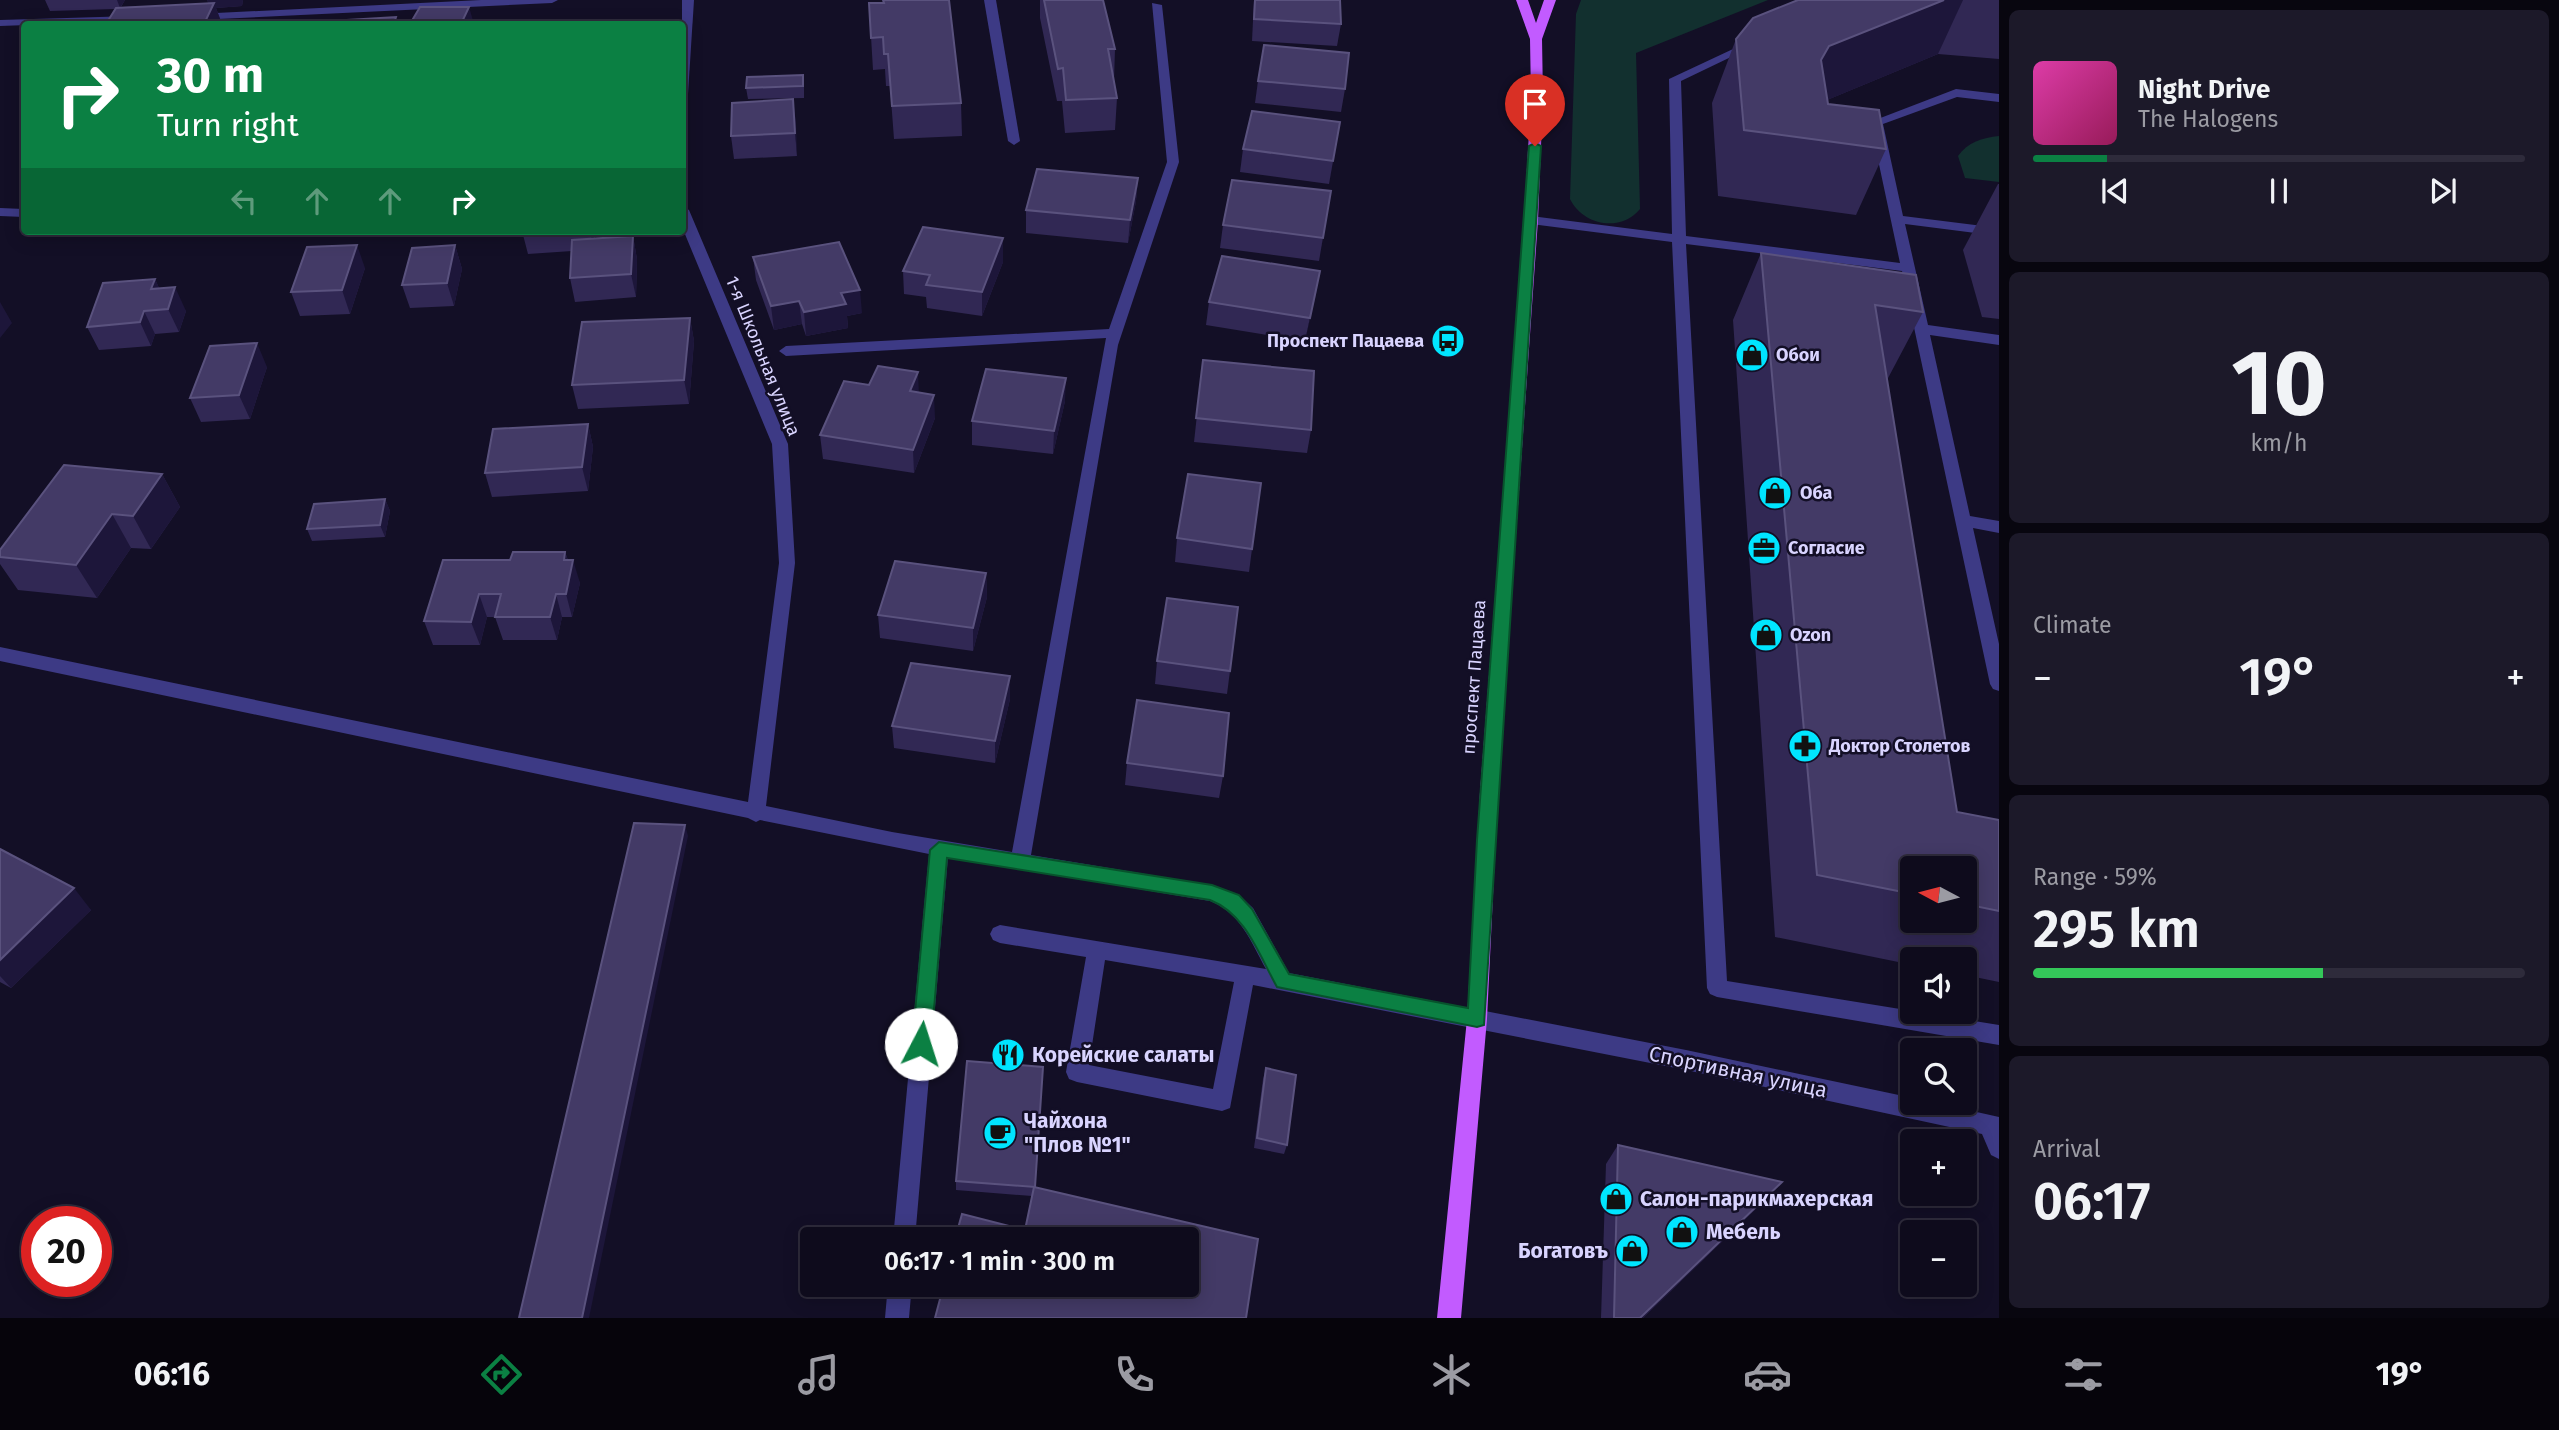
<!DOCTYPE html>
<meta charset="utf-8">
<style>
body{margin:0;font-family:"Fira Sans",sans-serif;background:#1c1929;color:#f1f3f6;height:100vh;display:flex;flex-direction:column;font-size:26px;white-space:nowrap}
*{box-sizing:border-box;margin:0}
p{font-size:23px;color:#9b9ba3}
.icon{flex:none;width:38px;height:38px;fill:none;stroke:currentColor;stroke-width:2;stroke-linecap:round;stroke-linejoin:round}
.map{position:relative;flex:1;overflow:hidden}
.details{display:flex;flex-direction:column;gap:10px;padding:10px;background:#08060f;width:560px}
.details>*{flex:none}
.guide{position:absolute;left:21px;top:21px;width:665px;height:214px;border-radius:7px;box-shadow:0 4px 18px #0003,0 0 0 2px #2e2b3b;background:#0b8043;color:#fff;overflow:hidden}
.needle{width:46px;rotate:277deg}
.buttons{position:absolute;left:1900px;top:856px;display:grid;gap:14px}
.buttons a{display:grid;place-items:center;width:77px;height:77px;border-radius:7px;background:#0e0b1c;box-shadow:0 4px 18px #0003,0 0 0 2px #2e2b3b;font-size:35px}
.speed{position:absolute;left:21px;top:1206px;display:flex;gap:14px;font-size:35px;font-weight:700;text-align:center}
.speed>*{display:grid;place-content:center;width:91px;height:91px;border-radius:50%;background:#0e0b1c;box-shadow:0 4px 18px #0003,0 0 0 2px #2e2b3b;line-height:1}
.speed .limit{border:10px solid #d22;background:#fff;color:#111}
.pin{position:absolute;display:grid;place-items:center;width:60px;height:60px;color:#fff;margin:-72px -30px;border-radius:50% 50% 50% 0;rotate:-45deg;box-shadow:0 0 7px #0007}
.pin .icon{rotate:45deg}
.me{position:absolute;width:77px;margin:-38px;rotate:5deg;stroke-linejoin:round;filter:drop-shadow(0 0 5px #0008)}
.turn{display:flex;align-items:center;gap:24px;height:147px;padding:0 21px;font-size:32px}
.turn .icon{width:91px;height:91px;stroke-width:2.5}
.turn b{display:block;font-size:49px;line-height:60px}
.lanes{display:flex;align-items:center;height:66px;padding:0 21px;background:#0003;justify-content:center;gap:35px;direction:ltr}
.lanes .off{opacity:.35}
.big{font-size:52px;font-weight:600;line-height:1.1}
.details .card{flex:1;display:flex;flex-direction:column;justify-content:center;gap:10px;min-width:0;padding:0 24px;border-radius:10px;background:#1c1929}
.details .dial{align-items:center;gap:0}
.dial b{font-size:91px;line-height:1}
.song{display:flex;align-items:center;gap:21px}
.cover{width:84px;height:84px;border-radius:10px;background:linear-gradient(135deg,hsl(320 70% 55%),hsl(330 70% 35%))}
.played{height:7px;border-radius:4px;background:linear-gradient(90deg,#0b8043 15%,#2e2b3b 15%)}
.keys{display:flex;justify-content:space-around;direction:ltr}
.heat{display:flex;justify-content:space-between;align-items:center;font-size:38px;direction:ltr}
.charge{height:10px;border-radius:5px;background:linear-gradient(90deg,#34c759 59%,#2e2b3b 0)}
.trip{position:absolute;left:800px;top:1227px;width:399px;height:70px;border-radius:7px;background:#0e0b1c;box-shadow:0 4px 18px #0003,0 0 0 2px #2e2b3b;font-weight:600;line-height:70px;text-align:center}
.tabs{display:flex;height:112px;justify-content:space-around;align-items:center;background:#06040b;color:#9b9ba3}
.tabs .icon{width:49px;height:49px}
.tabs .selected{color:#0b8043}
.tabs b{font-size:32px;color:#f1f3f6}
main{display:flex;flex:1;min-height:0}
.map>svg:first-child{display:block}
</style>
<main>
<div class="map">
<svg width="1999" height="1318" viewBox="0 0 1999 1318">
<rect width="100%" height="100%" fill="#130f26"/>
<g fill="#12302f">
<path d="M 1581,0 L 1768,0 L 1636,53 L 1640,209 C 1620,233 1583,225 1570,199 L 1576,14 Z"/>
<path d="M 1999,136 L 1999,182 L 1965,178 L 1958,156 C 1968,142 1982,138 1999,136 Z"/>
</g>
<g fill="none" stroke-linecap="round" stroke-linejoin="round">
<g fill="#3d3a85" fill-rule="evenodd">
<polygon points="481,0 558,0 552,3 196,20 190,17 196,14"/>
<polygon points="682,0 694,0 688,94 682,98"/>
<polygon points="984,0 996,0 1020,141 1014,145 1008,141"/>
<path d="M 1152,3 L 1162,5 L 1179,162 L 1118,345 L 1031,855 L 1211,885 L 1239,895 L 1253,908 L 1289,973 L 1686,1050 L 1913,1098 L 1913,1102 L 1932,1102 L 1999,1117 L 1999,1159 L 1991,1155 L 1982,1134 L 1686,1070 L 1253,985 L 1230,1108 L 1222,1111 L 1077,1082 L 1069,1079 L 1066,1072 L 1086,957 L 1000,943 L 993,940 L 990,934 L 993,928 L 1000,925 L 1266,969 C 1251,942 1241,913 1210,901 L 948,857 L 915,1239 L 893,1239 L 929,854 L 760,820 L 756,822 L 748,818 L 0,661 L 0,647 L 748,802 L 779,563 L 772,444 L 682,227 L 682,206 L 689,210 L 788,444 L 795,563 L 766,806 L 892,832 L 1012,852 L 1106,338 L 786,356 L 779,351 L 786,346 L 1109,329 L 1167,162 ZM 1105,960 L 1234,982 L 1213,1089 L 1089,1065 Z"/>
<polygon points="133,16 137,17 137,21 0,26 0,20"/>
<polygon points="1748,42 1758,44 1681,81 1686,236 1900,263 1870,122 1956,89 1999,94 1999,102 1957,97 1883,124 1903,216 1999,228 1999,236 1905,224 1928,325 1999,335 1999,345 1930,335 1970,516 1999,521 1999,533 1973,528 1999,644 1999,691 1993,689 1990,684 1902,271 1686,244 1727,981 1999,1025 1999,1045 1717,997 1710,994 1707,988 1672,242 1531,224 1524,220 1531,216 1672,234 1669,79"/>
<polygon points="0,208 24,209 24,217 0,216"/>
<polygon points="888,1284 912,1284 909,1318 885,1318"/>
</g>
<polygon fill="#c25bff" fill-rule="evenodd" points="1516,0 1528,0 1536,23 1544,0 1556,0 1542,39 1543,97 1538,220 1498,792 1487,1019 1461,1318 1437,1318 1467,1019 1480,792 1524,220 1531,97 1530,39"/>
</g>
<g fill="#312854" fill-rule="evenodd">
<polygon points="45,0 125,0 121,7 209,4 207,0 243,0 242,6 216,8 222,24 106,24 115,9 50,11"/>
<polygon points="1040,0 1103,0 1115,49 1114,80 1117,98 1115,130 1065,133 1062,101 1057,101 1040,18"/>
<polygon points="1254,0 1340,0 1341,24 1337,46 1252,41"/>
<polygon points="1798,0 1999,0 1999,59 1938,54 1827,100 1828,104 1886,149 1856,215 1718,196 1712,103 1736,39"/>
<polygon points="869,3 961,103 962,136 894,139 890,86 886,86 885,69 873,70"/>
<polygon points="1258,81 1345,89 1341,112 1255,103"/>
<polygon points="804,87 804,98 748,99 746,88"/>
<polygon points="793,99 797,156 734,159 731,136"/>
<polygon points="1340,122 1329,184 1240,172 1243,149"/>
<polygon points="1138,178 1136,201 1128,243 1026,233 1026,210"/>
<polygon points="1998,184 1999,184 1999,319 1982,317 1963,250"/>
<polygon points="1331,191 1319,261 1220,248 1223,225"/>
<polygon points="522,231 595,231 595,238 633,236 637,259 636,297 575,302 570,278 572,251 528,254"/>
<polygon points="455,245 462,269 454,306 410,308 402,285"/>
<path d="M 1761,253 L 1923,312 L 1887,380 L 1957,812 L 1999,820 L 1999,982 L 1965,975 L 1965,959 L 1913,959 L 1913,965 L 1775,937 L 1733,320 ZM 1913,868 L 1965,868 L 1965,920 L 1913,920 Z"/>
<polygon points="753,257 862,313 847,316 848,328 806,336 802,324 774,330 756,280"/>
<polygon points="1003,262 982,316 927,308 926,297 904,294 903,271"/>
<polygon points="365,268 350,314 300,316 291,292"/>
<polygon points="1320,271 1305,341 1206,325 1209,302"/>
<polygon points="155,279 159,288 186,311 179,332 155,334 151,346 99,350 87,327"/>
<polygon points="690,318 694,341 689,404 578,409 572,385"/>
<polygon points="1203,360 1311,430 1307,453 1194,442"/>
<polygon points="267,367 250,419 201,422 190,398"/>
<polygon points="919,393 935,418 914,473 823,459 820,435"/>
<polygon points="1065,401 1053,454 972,445 972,421"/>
<polygon points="588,424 593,447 588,491 492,497 485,473"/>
<polygon points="162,474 180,507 151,549 131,548 97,598 18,590 0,564 0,550"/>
<polygon points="385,499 390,511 385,537 312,541 307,529"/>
<polygon points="1177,538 1252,549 1249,572 1175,562"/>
<polygon points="565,552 568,560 580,583 572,617 562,617 557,640 503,640 495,617 487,617 480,645 433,645 424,621 510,560"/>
<polygon points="986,573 987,597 973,651 880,638 878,615"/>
<polygon points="1157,661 1230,671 1227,694 1155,684"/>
<polygon points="1010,676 1010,699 995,763 894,748 892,726"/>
<polygon points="1127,763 1223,776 1219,798 1125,785"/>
<polygon points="0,849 91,910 11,988 0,982"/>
<polygon points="967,1061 1035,1188 1025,1230 1032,1196 956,1190 956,1181"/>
<polygon points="1266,1068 1287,1145 1284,1154 1254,1148 1263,1079"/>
<polygon points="1618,1145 1765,1200 1643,1318 1601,1318 1606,1164"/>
</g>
<g fill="#1d163a">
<polygon points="117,0 125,0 120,8"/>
<polygon points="207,0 243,0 242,6 216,8 222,24 204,24 211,9"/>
<polygon points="1944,0 1963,0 1938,54 1803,110 1821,60 1829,46"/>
<polygon points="469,7 474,24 461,24"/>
<polygon points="793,99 796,122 797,156 795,133"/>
<polygon points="1138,178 1136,201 1128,243 1130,220"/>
<polygon points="590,231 595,231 594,249"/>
<polygon points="633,236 637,259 636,297 631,274"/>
<polygon points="1003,238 1003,262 982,316 982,292"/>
<polygon points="357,245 365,268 350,314 342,290"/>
<polygon points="455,245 462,269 454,306 447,283"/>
<polygon points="1320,271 1316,294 1305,341 1310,318"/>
<polygon points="155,279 166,303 151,289"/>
<polygon points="175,287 186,311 179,332 168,309"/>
<polygon points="860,290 862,313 847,316 848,328 806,336 804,312 841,293"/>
<polygon points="799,301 802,324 774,330 771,306"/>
<polygon points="0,302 12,323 0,338"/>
<polygon points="144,311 155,334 151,346 140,322"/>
<polygon points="690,318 694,341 689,404 684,380"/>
<polygon points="257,343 267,367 250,419 239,395"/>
<polygon points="918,372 919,396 910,391"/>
<polygon points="1066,378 1065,401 1053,454 1054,431"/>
<polygon points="934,395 935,418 914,473 913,450"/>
<polygon points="588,424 593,447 588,491 582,467"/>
<polygon points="162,474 180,507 151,549 133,516"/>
<polygon points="385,499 390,511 385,537 380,525"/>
<polygon points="112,514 131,548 97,598 76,565"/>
<polygon points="565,552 571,571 573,560 580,583 572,617 566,594 564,560"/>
<polygon points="986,573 987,597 973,651 973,628"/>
<polygon points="479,594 487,617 480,645 471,622"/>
<polygon points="556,594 562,617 557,640 550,617"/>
<polygon points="1010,676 1010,699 995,763 995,741"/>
<polygon points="685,825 688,836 589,1318 582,1318"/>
<polygon points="74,888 91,910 11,988 0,976 0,960"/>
<polygon points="1782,1182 1765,1200 1643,1318 1640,1318"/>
</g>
<g fill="#433a66" stroke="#5a527e" stroke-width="2">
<polygon points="883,0 949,0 961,103 892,106 888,54 884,54 883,37 871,38 869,3 884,3"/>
<polygon points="1044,0 1103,0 1115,49 1108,49 1117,98 1066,100 1063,68 1058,69"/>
<polygon points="1255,0 1340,0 1341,24 1254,19"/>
<polygon points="1798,0 1944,0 1829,46 1821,60 1828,104 1879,110 1886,149 1744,130 1736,39 1753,18"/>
<polygon points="214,3 204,24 106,24 116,8"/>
<polygon points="420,7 469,7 461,24 410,24"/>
<polygon points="396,17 394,24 328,24 330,21"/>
<polygon points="1264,45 1349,53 1345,89 1258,81"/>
<polygon points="803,75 803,86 746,88 747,77"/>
<polygon points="793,99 795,133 731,136 732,103"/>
<polygon points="1252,111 1340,122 1333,161 1243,149"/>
<polygon points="1037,169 1138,178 1130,220 1026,210"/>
<polygon points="1232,180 1331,191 1323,238 1223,225"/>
<polygon points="923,227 1003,238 982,292 926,285 930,275 903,271"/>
<polygon points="633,236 631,274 570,278 572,240"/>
<polygon points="839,242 860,290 841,293 846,304 804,312 799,301 771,306 753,257"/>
<polygon points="357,245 342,290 291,292 307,247"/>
<polygon points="455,245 447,283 402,285 412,248"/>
<polygon points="1761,253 1916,275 1923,312 1875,305 1957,812 1999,820 1999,911 1965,904 1965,868 1913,868 1913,894 1817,875"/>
<polygon points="1222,256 1320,271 1310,318 1209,302"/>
<polygon points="155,279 151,289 175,287 168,309 144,311 140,322 87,327 103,283"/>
<polygon points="690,318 684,380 572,385 582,322"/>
<polygon points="257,343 239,395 190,398 210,346"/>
<polygon points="1203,360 1314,371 1311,430 1196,418"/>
<polygon points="878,366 918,372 910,391 934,395 913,450 820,435 844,381 869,385"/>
<polygon points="986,369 1066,378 1054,431 972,421"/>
<polygon points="588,424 582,467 485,473 493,429"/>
<polygon points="64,465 162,474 133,516 112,514 76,565 0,557 0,550"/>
<polygon points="1188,474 1261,483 1252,549 1177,538"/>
<polygon points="385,499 380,525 307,529 314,504"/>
<polygon points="513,552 565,552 564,560 573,560 566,594 556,594 550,617 495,617 501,594 479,594 471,622 424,621 443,560 510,560"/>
<polygon points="895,561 986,573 973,628 878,615"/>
<polygon points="1167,598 1238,607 1230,671 1157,661"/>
<polygon points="911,663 1010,676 995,741 892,726"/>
<polygon points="1137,700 1229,713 1223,776 1127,763"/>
<polygon points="634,823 685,825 582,1318 519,1318"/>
<polygon points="0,849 74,888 0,960"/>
<polygon points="967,1061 1043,1067 1035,1187 956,1181"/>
<polygon points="1266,1068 1296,1075 1287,1145 1257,1138"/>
<polygon points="1618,1145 1782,1182 1640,1318 1614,1318"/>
<polygon points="1034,1187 1258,1239 1246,1318 935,1318 944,1284 1186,1284 1186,1239 955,1239 962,1214 1025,1230"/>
</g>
<path fill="#0b8043" stroke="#07532c" stroke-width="2" d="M 1535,143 L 1541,146 L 1484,1025 L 1477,1027 L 1277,987 C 1259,955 1246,914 1210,900 L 947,858 L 931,1044 L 928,1051 L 921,1053 L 915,1051 L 912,1044 L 930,850 L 939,842 L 1212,885 L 1239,895 L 1252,909 L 1289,974 L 1468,1008 L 1477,840 L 1529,146 Z"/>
<defs>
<symbol id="bus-disc" viewBox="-11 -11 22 22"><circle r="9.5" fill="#00e5ff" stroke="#130f26"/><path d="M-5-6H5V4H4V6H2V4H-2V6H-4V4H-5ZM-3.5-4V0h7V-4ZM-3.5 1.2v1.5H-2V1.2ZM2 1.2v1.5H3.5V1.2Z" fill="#111"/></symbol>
<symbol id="shop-disc" viewBox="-11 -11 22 22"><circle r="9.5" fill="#00e5ff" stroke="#130f26"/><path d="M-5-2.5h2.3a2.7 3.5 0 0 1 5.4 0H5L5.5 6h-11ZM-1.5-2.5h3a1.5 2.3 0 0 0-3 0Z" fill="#111"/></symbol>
<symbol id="office-disc" viewBox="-11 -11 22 22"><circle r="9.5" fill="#00e5ff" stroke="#130f26"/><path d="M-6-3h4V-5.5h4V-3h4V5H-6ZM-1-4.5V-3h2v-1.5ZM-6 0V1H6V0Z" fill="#111"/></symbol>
<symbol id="pharmacy-disc" viewBox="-11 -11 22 22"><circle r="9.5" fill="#00e5ff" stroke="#130f26"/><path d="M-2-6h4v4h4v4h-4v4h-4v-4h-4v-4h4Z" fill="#111"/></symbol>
<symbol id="restaurant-disc" viewBox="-11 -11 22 22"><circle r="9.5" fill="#00e5ff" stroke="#130f26"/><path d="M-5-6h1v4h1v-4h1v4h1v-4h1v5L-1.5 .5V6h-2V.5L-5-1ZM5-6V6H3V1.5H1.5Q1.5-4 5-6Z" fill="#111"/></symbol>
<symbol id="cafe-disc" viewBox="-11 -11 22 22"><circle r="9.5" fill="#00e5ff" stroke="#130f26"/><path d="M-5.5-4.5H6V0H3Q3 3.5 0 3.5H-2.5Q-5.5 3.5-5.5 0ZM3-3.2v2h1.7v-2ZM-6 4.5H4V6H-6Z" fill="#111"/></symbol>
</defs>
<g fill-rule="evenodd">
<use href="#bus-disc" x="1429" y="322" width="38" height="38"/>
<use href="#shop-disc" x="1733" y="336" width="38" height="38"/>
<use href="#shop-disc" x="1756" y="474" width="38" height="38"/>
<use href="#office-disc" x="1745" y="529" width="38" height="38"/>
<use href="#shop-disc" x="1747" y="616" width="38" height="38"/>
<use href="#pharmacy-disc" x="1786" y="727" width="38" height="38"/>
<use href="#restaurant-disc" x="989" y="1036" width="38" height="38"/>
<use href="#cafe-disc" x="981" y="1114" width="38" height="38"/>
<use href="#shop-disc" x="1597" y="1180" width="38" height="38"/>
<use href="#shop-disc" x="1663" y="1213" width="38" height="38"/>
<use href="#shop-disc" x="1613" y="1232" width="38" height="38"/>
</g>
<g text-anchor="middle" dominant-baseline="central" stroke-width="5" stroke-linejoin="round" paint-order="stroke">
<g font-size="18" font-weight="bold" fill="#d9d4ff" stroke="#130f26" text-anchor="start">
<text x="1424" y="341" text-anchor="end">Проспект Пацаева</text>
<text x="1776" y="355">Обои</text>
<text x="1800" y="493">Оба</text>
<text x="1788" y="548">Согласие</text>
<text x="1790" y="635">Ozon</text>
<text x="1829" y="746">Доктор Столетов</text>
</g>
<g font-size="18" fill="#d9d4ff" stroke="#130f26">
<text transform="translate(763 356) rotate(68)">1-я Школьная улица</text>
<text transform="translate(1474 677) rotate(-86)">проспект Пацаева</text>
</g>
<g font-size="21" font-weight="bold" fill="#d9d4ff" stroke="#130f26" text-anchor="start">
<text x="1032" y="1055">Корейские салаты</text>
<text x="1024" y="1121">Чайхона<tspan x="1024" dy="24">"Плов №1"</tspan></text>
<text x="1640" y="1199">Салон-парикмахерская</text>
<text x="1706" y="1232">Мебель</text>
<text x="1608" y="1251" text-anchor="end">Богатовъ</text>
</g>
<g font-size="21" fill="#d9d4ff" stroke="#130f26">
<text transform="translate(1738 1072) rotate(12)">Спортивная улица</text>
</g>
</g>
</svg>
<div class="buttons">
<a><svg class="needle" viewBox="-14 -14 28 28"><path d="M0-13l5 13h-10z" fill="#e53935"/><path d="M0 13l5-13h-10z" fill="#9b9ba3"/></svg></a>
<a><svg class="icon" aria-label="sound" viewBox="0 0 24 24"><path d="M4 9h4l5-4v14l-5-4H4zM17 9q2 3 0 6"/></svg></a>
<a><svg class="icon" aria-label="search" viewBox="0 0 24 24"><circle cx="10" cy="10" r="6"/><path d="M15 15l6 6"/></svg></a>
<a>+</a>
<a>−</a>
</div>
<div class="speed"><div class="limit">20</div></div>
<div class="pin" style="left:1535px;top:146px;background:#d93025"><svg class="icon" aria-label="arrive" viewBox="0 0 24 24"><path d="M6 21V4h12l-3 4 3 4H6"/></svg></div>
<svg class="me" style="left:921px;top:1044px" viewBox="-20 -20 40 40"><circle r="19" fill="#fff"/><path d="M0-13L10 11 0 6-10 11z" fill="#0b8043"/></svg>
<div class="trip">06:17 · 1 min · 300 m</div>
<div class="guide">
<div class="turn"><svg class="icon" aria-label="right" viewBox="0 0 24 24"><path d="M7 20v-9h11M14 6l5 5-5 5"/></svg><div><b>30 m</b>Turn right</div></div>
<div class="lanes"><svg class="icon off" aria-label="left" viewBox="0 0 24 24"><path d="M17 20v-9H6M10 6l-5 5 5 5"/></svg><svg class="icon off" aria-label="ahead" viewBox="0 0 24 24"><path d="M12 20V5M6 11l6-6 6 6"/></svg><svg class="icon off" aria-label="ahead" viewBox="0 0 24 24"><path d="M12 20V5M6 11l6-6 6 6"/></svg><svg class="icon" aria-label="right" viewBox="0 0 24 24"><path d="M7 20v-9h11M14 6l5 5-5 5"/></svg></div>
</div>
</div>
<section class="details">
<div class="card">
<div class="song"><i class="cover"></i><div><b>Night Drive</b><p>The Halogens</p></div></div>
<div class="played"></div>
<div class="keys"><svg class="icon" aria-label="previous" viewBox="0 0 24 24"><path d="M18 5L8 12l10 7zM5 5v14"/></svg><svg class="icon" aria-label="pause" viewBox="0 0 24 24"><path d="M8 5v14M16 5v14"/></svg><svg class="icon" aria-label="next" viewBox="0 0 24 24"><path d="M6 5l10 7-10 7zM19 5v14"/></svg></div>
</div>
<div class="card dial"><b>10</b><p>km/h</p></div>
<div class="card"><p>Climate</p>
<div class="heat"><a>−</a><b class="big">19°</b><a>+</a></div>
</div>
<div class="card"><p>Range · 59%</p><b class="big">295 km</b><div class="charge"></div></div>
<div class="card"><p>Arrival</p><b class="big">06:17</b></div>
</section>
</main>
<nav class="tabs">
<b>06:16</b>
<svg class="icon selected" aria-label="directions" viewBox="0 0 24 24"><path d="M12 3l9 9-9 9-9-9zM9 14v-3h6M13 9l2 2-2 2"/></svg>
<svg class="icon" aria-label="music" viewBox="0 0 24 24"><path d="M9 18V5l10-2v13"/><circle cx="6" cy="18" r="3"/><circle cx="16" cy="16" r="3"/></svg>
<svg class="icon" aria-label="phone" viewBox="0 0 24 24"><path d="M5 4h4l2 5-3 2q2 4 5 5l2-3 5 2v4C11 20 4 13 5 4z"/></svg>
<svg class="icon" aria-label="climate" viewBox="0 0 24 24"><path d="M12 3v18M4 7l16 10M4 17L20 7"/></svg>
<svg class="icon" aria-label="car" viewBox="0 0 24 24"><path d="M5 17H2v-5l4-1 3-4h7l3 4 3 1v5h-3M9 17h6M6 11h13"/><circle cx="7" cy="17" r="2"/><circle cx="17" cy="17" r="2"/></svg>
<svg class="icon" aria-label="filters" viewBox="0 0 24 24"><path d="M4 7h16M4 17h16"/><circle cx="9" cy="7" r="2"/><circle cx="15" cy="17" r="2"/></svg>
<b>19°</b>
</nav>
